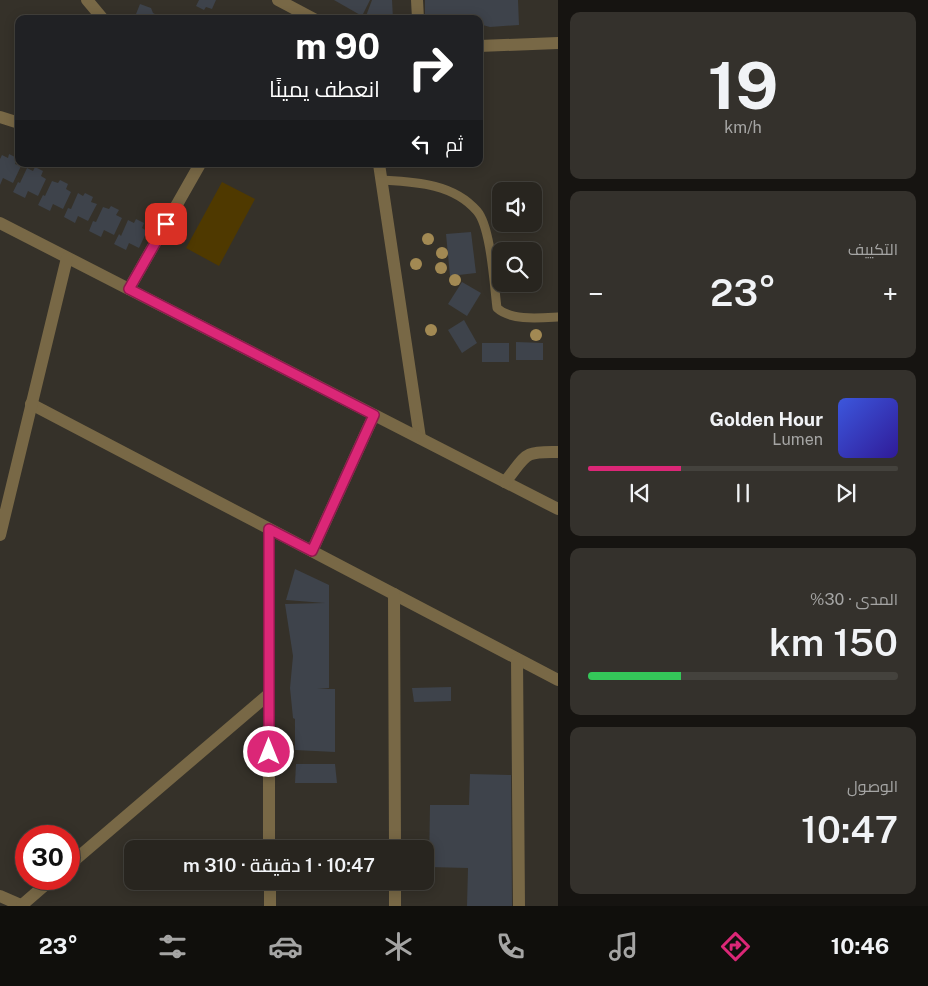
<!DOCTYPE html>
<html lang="ar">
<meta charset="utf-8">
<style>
body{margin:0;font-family:"Public Sans",Cairo,sans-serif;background:#34312c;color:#f1f3f6;direction:rtl;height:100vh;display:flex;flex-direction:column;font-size:19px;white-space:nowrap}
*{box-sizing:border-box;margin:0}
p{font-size:16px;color:#a5a5a4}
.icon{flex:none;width:28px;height:28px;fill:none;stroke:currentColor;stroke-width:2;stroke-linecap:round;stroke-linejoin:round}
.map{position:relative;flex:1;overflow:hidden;direction:ltr}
.sheet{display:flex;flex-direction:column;gap:12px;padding:12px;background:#161411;width:370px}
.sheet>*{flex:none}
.guide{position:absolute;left:15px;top:15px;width:468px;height:152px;border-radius:10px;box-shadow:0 2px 12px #0003,0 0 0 1px #44423d;direction:rtl;background:#202124;color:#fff;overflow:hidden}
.buttons{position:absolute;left:492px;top:182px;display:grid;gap:10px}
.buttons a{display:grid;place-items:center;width:50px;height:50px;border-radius:10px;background:#28251f;box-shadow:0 2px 12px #0003,0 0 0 1px #44423d;font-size:25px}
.speed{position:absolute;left:15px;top:825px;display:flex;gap:10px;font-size:25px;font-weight:700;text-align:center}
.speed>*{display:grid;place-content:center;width:65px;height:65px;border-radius:50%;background:#28251f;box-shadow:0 2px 12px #0003,0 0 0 1px #44423d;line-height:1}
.speed .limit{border:8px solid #d22;background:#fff;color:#111}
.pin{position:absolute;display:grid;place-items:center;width:42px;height:42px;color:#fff;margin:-21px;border-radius:10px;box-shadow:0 2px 8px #0006}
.me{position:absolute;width:55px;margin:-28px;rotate:0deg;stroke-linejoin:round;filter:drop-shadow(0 0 4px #0008)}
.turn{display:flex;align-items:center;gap:18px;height:105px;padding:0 20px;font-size:22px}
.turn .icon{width:65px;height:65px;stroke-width:2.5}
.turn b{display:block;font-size:35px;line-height:42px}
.then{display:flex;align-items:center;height:48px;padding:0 20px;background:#0003;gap:10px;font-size:19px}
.big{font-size:38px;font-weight:600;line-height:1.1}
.sheet .tile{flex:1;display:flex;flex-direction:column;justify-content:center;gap:8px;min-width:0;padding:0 18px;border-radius:10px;background:#34312c}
.sheet .dial{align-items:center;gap:0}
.dial b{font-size:65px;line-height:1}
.song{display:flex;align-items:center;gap:15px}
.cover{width:60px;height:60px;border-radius:8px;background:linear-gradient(135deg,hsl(230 70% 55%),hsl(250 70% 35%))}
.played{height:5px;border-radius:2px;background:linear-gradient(90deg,#db2777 30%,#44423d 30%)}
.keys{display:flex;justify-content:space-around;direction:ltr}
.heat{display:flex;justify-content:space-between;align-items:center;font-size:28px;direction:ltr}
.charge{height:8px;border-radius:4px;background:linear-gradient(90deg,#34c759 30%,#44423d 0)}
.trip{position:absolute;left:124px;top:840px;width:310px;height:50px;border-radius:10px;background:#28251f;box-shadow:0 2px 12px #0003,0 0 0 1px #44423d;font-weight:600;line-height:50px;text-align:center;direction:rtl}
.tabs{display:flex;height:80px;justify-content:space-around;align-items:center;background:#100f0c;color:#a5a5a4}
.tabs .icon{width:35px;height:35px}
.tabs .selected{color:#db2777}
.tabs b{font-size:22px;color:#f1f3f6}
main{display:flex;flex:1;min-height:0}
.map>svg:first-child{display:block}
</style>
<main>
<section class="sheet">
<div class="tile dial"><b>19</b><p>km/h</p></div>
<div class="tile"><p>التكييف</p>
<div class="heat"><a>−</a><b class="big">23°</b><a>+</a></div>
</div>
<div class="tile">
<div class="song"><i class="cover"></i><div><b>Golden Hour</b><p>Lumen</p></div></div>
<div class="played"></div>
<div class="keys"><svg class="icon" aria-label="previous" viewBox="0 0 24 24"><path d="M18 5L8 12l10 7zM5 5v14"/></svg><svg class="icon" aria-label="pause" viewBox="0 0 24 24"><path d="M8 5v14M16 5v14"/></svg><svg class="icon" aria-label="next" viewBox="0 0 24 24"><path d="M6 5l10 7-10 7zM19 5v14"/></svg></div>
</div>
<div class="tile"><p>المدى · 30%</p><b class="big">150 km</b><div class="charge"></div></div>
<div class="tile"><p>الوصول</p><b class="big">10:47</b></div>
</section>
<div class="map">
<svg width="558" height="906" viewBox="0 0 558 906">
<rect width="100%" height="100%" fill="#353129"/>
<polygon fill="#4f3900" points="222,182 255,199 219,266 186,248"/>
<g fill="#3e434b">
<polygon points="199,0 216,0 212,9 206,7 204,10 196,6"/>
<polygon points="334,0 370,0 362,16"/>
<polygon points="372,0 392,0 393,19 374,19 366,16"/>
<polygon points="425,0 518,0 519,25 490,27 479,24 479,19 425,19"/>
<polygon points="140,4 151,8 153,13 159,16 158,19 134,19"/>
<polygon points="9,154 17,158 15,164 21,166 13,183 3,178 0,185 0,159 2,155 8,158"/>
<polygon points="35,167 43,171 41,176 46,179 38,196 28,191 25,198 13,192 18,182 20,183 27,168 33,171"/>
<polygon points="60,180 68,184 66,189 71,192 63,209 53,204 50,211 38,205 43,195 45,196 52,181 58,183"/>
<polygon points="78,193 83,196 85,193 93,197 91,202 97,204 88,221 78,216 75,223 64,217 68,208 71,209"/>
<polygon points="111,206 119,210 116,215 122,218 114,235 104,230 101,237 89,231 93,221 96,222 103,207 109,209"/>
<polygon points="136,219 144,223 142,228 147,231 139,248 129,243 126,250 114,244 119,234 121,236 128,220 134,223"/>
<polygon points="471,232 476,273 450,276 446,234"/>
<polygon points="462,282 481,293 467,316 448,304"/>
<polygon points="464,320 477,343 462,353 448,330"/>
<polygon points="516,342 543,343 543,360 516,360"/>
<rect x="482" y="343" width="27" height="19"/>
<polygon points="295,569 329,585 329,688 317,689 335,689 335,752 295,750 295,719 293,718 290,688 293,656 285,604 325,603 286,600"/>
<polygon points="451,687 451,701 414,702 412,688"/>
<polygon points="296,764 335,764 337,783 295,783"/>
<polygon points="470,774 511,775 512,906 467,906 468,868 429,867 430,805 469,805"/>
</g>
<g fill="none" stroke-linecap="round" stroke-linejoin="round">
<path stroke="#786846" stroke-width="9" d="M 381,180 C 415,182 453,183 477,211 C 491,227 494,285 497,308 C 511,321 540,318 558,317"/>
<g stroke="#786846" stroke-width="12">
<polyline points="87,0 103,19"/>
<polyline points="278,0 314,19"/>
<polyline points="417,0 418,19"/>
<polyline points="479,46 558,43"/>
<polyline points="0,117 19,123"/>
<polyline points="379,164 420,438"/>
<polyline points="0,223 558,509"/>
<polyline points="129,289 200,164"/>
<polyline points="31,404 558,680"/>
<path d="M 505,482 C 527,455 522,451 558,452"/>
<polyline points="269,529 269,849"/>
<polyline points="0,535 67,258"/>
<polyline points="312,551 374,415"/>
<polyline points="394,594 395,849"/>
<polyline points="517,659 519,906"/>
<polyline points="69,865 269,694"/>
<polyline points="270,881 270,906"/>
<polyline points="395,881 395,906"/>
<polyline points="0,896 23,906"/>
<polyline points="22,905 52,879"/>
</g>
</g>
<g fill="#a28953">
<circle cx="428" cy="239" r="6"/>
<circle cx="442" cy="253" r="6"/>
<circle cx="416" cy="264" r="6"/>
<circle cx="441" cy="268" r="6"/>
<circle cx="455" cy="280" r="6"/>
<circle cx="431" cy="330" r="6"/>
<circle cx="536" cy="335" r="6"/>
</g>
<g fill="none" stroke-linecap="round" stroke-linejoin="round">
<defs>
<polyline id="route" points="166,224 129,289 374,415 312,551 269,529 269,752"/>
</defs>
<use href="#route" stroke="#8e194d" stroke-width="12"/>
<use href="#route" stroke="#db2777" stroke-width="9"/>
</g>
</svg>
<div class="buttons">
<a><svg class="icon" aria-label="sound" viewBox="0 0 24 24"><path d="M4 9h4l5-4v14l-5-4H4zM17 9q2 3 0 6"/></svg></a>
<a><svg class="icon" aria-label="search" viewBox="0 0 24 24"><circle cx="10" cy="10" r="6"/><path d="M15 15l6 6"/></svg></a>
</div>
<div class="speed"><div class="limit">30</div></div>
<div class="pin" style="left:166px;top:224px;background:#d93025"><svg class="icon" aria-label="arrive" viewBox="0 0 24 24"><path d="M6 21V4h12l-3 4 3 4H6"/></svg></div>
<svg class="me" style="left:269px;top:752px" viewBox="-20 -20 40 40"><circle r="17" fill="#db2777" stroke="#fff" stroke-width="3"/><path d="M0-11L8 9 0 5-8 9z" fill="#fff"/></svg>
<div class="trip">10:47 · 1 دقيقة · 310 m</div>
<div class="guide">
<div class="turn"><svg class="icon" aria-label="right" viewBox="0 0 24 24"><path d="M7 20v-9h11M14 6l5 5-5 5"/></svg><div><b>90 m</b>انعطف يمينًا</div></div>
<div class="then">ثم<svg class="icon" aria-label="left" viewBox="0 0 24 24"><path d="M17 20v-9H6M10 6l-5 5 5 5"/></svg></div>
</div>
</div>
</main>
<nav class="tabs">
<b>10:46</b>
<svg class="icon selected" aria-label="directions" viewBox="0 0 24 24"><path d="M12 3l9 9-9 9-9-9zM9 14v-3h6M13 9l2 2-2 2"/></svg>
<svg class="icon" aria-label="music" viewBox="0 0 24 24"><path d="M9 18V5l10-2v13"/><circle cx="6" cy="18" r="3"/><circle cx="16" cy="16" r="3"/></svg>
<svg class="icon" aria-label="phone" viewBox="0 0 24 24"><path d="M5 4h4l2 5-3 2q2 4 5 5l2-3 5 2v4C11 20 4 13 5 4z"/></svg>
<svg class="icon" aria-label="climate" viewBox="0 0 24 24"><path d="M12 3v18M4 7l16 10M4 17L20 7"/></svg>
<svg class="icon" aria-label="car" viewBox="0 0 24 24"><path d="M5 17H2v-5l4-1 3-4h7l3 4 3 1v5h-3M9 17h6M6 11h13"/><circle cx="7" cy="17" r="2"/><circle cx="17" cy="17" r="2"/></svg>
<svg class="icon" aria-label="filters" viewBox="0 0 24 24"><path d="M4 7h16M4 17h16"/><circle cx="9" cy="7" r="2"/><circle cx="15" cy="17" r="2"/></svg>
<b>23°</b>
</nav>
